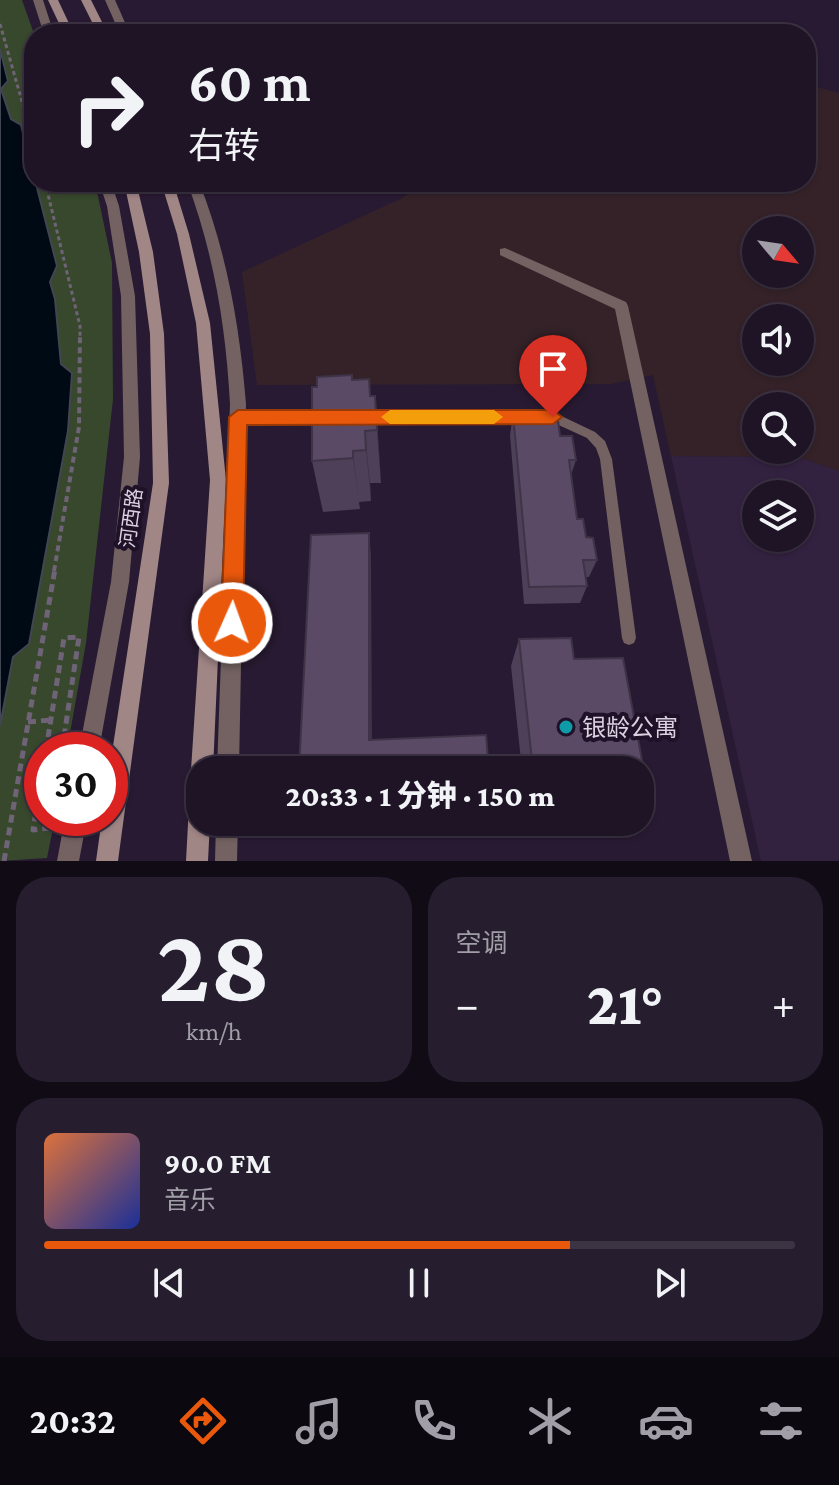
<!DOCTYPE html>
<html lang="zh">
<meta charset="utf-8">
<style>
body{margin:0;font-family:"Crimson Pro","Noto Sans SC",serif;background:#261d2e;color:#f1f3f6;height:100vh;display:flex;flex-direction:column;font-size:30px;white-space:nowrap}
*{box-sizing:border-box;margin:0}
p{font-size:26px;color:#a19ea7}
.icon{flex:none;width:44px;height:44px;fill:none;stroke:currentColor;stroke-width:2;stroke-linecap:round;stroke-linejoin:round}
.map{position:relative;height:861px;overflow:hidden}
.sheet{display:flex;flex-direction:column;gap:16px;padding:16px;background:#100b15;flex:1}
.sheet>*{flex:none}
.hud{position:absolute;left:24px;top:24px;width:792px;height:168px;border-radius:32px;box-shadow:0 2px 6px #0004,0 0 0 2px #3c3343;background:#1e1426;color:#f1f3f6;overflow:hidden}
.needle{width:52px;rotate:119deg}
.buttons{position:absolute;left:742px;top:216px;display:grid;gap:16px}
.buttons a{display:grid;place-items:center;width:72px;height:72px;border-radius:50%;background:#1e1426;box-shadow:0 2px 6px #0004,0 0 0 2px #3c3343;font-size:40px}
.speed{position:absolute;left:24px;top:732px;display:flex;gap:16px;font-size:40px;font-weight:700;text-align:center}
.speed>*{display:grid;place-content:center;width:104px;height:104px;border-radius:50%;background:#1e1426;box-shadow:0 2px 6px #0004,0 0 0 2px #3c3343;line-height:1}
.speed .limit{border:12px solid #d22;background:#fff;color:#111}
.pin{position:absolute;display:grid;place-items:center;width:68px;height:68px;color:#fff;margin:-82px -34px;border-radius:50% 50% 50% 0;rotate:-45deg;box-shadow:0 0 8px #0007}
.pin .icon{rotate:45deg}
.me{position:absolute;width:88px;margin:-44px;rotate:2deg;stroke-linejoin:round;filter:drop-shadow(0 0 6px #0008)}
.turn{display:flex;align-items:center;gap:28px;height:168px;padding:0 32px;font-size:36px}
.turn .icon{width:104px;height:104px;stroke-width:2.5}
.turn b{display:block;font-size:56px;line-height:68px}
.big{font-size:60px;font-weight:800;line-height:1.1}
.sheet .card{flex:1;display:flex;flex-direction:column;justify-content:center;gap:12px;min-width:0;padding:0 28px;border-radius:32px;background:#261d2e}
.sheet .dial{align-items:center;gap:0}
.dial b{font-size:104px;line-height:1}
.song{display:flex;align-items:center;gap:24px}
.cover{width:96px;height:96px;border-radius:12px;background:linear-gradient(135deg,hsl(20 70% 55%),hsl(230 70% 35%))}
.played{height:8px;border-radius:4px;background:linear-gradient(90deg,#ea580c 70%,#3c3343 70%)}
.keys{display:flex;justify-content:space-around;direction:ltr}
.heat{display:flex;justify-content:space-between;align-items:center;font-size:44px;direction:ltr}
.sheet .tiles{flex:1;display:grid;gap:16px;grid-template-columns:1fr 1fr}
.card:last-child{grid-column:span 2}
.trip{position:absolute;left:186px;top:756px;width:468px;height:80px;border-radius:32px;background:#1e1426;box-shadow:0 2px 6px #0004,0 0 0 2px #3c3343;font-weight:800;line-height:80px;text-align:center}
.tab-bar{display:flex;height:128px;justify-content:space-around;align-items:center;background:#0c080f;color:#a19ea7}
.tab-bar .icon{width:56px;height:56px}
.tab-bar .current{color:#ea580c}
.tab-bar b{font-size:36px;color:#f1f3f6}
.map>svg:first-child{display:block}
</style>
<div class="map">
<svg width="839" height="861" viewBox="0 0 839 861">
<rect width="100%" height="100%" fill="#281a32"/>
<path fill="#332140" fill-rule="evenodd" d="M 671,456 L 799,457 L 839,471 L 839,861 L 761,861 ZM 756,494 L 800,494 L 800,538 L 756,538 Z"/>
<path fill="#352229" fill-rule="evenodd" d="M 806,84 L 839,93 L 839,471 L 799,457 L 671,456 L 653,375 L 611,384 L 257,385 L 242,272 L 402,198 L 426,182 L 806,182 ZM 756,230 L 800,230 L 800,274 L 756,274 ZM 756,318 L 800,318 L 800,362 L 756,362 ZM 756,406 L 800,406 L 800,450 L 756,450 Z"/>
<polygon fill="#38482c" points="0,0 22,0 34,34 34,182 95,182 112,263 113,399 86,643 67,750 42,750 42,818 55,818 47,858 0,861"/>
<polygon fill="#000a15" stroke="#414652" stroke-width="2" points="0,49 8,81 1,89 11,119 21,125 57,266 50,282 55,299 61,364 72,373 68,431 29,644 13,657 0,726"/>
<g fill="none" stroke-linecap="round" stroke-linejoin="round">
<g stroke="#6f6377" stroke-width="3" stroke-dasharray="4 3" stroke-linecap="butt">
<polyline points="0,24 34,144"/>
<polyline points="34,83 27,84 34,107"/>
<polyline points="45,182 80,326 80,337"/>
</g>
<polyline stroke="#6f6377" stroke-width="4" stroke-dasharray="6 4" stroke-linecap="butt" points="54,571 79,427 80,335"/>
<g stroke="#6f6377" stroke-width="5" stroke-dasharray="8 5" stroke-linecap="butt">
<polyline points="28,722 51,720"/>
<polyline points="46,750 64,638 79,637 62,750"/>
<polyline points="42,775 33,830 49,828"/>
<polyline points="4,861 55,569"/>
</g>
<g fill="#736261" fill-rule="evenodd">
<polygon points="238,412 325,412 329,414 331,417 329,420 325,422 238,422 234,420 232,417 234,414"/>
<polygon points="364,412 553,412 595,432 605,441 612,459 636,638 634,643 629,645 624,643 622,638 600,459 596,448 587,438 552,422 364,422 360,420 358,417 360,414"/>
</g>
<g fill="#736261" fill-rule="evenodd">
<polygon points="33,0 43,0 54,34 44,34"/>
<polygon points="105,0 115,0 130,34 120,34"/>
<polygon points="99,182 111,182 119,206 135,296 140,457 129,582 99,750 79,750 111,582 124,457 121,296 107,206"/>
<path d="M 187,182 L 199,182 C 227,253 240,328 246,404 L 239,770 L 217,770 L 230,404 C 226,328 214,254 187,182 Z"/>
<polygon points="505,248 626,302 628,306 752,861 730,861 615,309 500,255 500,249"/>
<polygon points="65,818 87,818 79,861 57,861"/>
<polygon points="216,822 238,822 237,861 215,861"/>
</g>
<g fill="#a18686" fill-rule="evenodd">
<polygon points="48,0 58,0 74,34 64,34"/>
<polygon points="81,0 91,0 108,34 98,34"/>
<polygon points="124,182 136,182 153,252 164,334 169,483 118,861 96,861 102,818 110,818 110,766 153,483 150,334 139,252"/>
<polygon points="161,182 173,182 189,234 210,323 226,480 213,770 200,770 200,780 194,778 191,770 210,480 196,323 177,234"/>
<polygon points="200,794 200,822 210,822 208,861 186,861 189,805 192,797"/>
</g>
</g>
<g fill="#4d4058">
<polygon points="352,380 370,396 375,396 381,483 370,483 371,501 359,502 360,509 323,512 312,461"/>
<polygon points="513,414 560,436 576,460 571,475 577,519 597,560 589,577 585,577 587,586 580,603 524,604 510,435"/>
<polygon points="519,639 574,659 640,770 522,770 511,666"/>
<polygon points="330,822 494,822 489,831 345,838"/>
</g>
<g fill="#3f3447">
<polygon points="375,396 379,450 381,483 377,430"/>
<polygon points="365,431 370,483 371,501 366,450"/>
<polygon points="353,451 359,502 360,509 353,458"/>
<polygon points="369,533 371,555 372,754 369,740"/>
</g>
<g fill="#5a4a66" stroke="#3f3447" stroke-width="2">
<polygon points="352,375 352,380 369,379 370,396 375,396 377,430 365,431 366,450 353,451 353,458 312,461 312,387 317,387 317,377"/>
<polygon points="557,413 560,436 572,436 576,460 569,460 577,519 583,519 586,537 593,538 597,560 583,560 587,586 529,587 513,414"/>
<polygon points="369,533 369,740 486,735 489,770 299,770 311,535"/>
<polygon points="571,638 574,659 623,658 644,771 640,779 640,770 533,770 519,639"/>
<polygon points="334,822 479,822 340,828"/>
</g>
<polygon fill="#ea580c" stroke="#983908" stroke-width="2" points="238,410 553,410 562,417 553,424 247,425 243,623 240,631 232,634 225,631 221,623 229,417"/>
<polygon fill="#f59e0b" points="390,410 494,410 503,417 494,424 390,424 381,417"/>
<circle fill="#0f9aa8" stroke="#1f1128" stroke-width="3" cx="566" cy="727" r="8"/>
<g text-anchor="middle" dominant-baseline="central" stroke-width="8" stroke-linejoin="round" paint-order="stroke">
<g font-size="20" fill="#dad1e1" stroke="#1f1128">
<text transform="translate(131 518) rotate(-82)">河西路</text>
</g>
<g font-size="24" fill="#dad1e1" stroke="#1f1128" text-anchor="start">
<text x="582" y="727">银龄公寓</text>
</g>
</g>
</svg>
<div class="buttons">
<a><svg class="needle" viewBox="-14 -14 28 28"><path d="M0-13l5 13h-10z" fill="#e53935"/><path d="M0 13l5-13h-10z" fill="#a19ea7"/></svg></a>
<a><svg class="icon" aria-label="sound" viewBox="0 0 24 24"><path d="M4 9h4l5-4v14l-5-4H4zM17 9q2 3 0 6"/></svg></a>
<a><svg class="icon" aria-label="search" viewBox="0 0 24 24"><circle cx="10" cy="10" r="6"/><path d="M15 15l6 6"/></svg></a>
<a><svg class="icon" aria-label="layers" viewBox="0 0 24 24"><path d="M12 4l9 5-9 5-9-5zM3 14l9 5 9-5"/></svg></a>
</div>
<div class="speed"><div class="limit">30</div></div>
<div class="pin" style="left:553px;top:417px;background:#d93025"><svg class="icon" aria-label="arrive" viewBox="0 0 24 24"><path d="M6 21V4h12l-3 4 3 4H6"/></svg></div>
<svg class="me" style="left:232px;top:623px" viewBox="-20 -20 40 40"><circle r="17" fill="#ea580c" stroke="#fff" stroke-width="3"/><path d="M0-11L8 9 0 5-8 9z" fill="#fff"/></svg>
<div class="trip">20:33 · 1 分钟 · 150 m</div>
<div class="hud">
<div class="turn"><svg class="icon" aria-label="right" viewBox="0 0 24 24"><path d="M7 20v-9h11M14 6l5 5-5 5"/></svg><div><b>60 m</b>右转</div></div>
</div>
</div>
<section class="sheet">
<div class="tiles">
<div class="card dial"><b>28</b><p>km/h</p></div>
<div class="card"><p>空调</p>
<div class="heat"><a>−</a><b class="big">21°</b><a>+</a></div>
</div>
<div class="card">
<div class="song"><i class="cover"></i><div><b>90.0 FM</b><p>音乐</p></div></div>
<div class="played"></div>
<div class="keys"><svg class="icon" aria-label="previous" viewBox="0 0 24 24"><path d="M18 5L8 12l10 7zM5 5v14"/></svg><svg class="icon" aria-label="pause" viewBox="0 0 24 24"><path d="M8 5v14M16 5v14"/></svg><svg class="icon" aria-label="next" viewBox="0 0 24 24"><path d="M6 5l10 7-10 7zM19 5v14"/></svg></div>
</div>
</div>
</section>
<nav class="tab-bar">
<b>20:32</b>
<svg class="icon current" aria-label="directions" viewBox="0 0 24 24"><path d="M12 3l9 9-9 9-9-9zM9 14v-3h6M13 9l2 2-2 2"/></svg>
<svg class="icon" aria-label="music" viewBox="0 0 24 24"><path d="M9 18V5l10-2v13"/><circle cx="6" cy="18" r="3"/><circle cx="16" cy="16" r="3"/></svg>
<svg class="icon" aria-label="phone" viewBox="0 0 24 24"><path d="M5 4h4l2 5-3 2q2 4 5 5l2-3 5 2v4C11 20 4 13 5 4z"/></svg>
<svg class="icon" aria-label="climate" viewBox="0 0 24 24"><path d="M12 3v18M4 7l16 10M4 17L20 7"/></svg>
<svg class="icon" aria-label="car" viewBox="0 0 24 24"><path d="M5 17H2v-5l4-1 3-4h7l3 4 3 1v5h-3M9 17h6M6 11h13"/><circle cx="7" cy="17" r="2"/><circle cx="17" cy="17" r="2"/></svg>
<svg class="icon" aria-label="filters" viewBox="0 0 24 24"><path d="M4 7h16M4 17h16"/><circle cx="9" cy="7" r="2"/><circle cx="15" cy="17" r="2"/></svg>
</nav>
